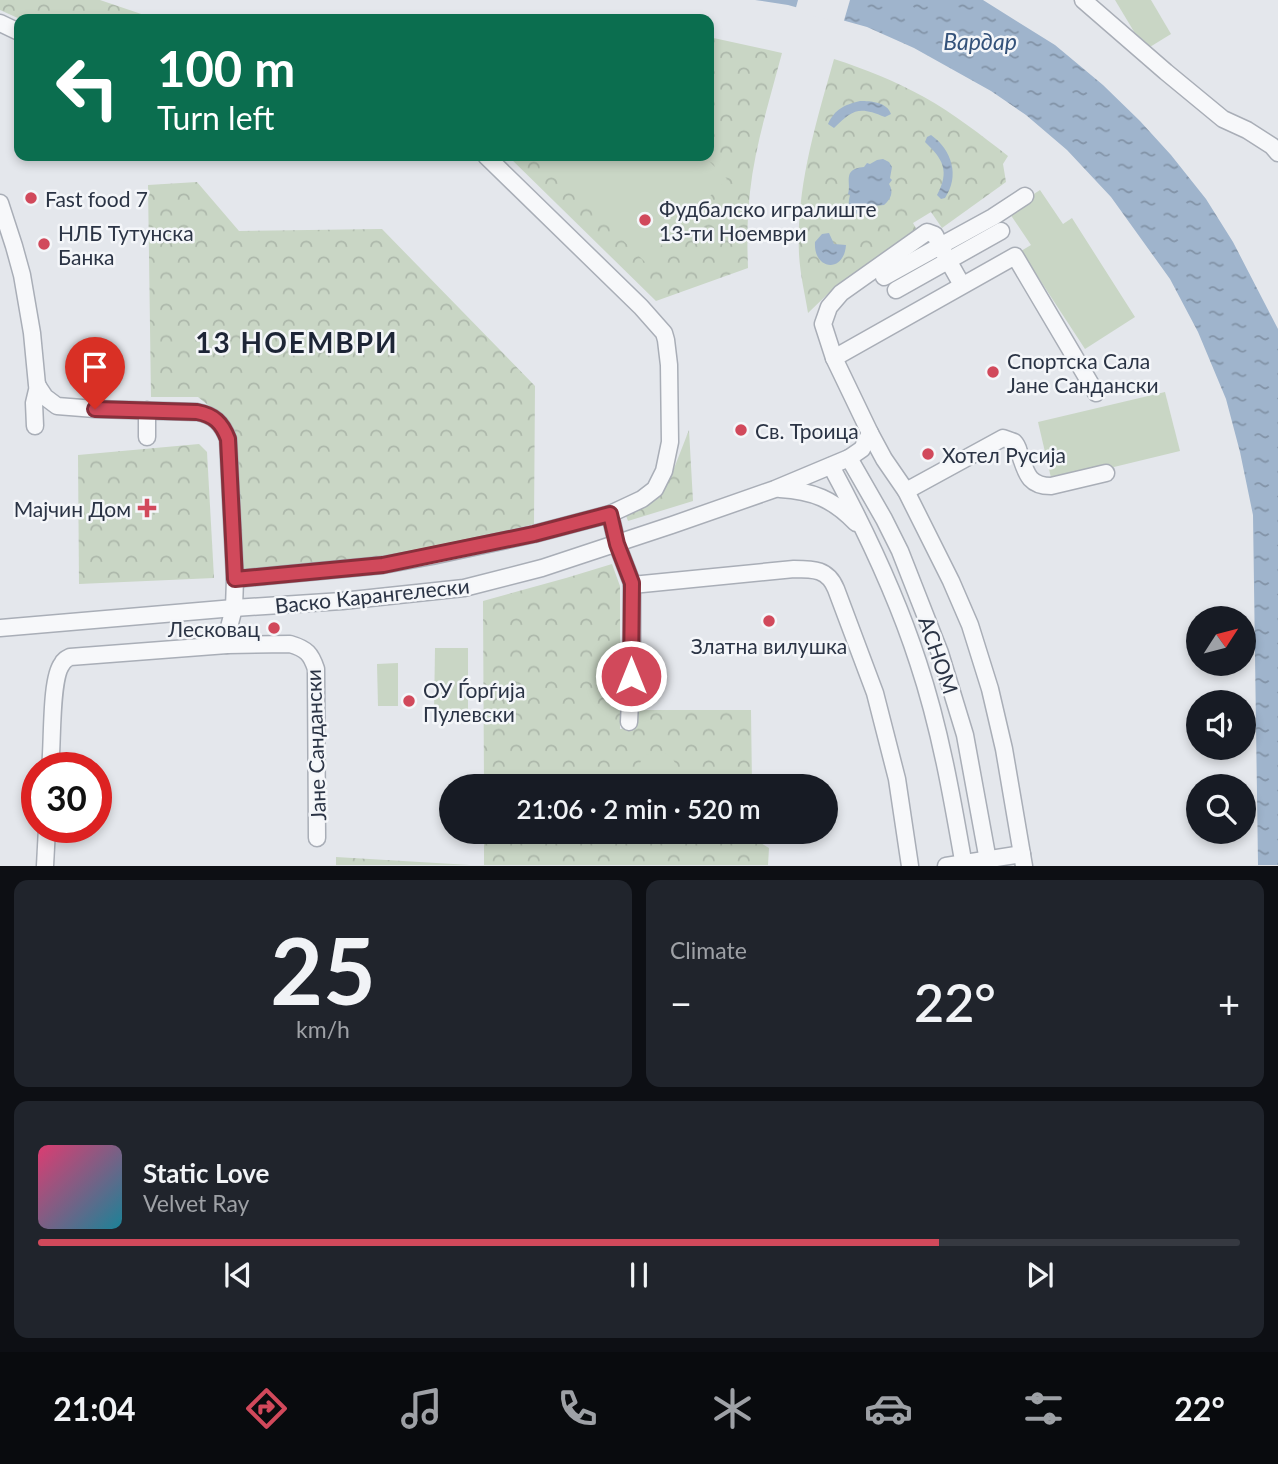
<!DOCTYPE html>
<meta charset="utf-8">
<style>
body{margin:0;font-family:Lato,sans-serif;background:#20242c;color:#f1f3f6;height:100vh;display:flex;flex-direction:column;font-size:26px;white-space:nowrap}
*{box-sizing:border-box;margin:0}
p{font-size:23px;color:#9ea1a6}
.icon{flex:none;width:38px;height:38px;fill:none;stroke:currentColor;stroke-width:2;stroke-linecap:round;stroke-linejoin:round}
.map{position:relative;height:866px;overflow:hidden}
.side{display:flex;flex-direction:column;gap:14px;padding:14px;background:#0d0f14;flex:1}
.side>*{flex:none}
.hud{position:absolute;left:14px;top:14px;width:700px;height:147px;border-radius:14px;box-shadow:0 4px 10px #0003;background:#0b6e4f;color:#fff;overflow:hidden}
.needle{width:46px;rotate:54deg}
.fabs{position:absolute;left:1186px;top:606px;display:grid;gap:14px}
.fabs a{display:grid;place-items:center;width:70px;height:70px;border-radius:50%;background:#171b24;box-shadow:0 4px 10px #0003;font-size:35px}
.speed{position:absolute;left:21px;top:752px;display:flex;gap:14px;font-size:35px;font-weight:700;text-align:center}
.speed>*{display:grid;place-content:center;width:91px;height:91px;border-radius:50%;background:#171b24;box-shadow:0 4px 10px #0003;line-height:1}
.speed .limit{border:10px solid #d22;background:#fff;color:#111}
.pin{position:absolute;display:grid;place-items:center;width:60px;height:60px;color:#fff;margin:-72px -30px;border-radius:50% 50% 50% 0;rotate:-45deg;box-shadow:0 0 7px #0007}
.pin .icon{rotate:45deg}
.me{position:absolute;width:77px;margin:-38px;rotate:0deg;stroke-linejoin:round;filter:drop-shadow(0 0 5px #0008)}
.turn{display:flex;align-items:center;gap:24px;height:147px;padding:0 28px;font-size:32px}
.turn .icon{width:91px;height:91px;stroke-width:2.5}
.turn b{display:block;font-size:49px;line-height:60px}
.big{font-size:52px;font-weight:600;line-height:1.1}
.side .widget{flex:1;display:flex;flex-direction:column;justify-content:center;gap:10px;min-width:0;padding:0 24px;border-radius:14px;background:#20242c}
.side .dial{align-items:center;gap:0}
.dial b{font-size:91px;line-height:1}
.song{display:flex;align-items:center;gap:21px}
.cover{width:84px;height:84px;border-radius:10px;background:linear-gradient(135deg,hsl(340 70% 55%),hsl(190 70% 35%))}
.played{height:7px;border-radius:4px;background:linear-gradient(90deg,#d1495b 75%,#363941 75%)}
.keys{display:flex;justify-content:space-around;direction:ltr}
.heat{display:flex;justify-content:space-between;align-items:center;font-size:38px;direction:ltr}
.side .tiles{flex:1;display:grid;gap:14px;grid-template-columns:1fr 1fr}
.widget:last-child{grid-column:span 2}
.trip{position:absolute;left:439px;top:774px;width:399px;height:70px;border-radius:35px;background:#171b24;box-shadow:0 4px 10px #0003;font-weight:600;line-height:70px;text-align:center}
.dock{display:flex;height:112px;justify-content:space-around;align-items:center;background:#090b0e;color:#9ea1a6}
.dock .icon{width:49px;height:49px}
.dock .on{color:#d1495b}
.dock b{font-size:32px;color:#f1f3f6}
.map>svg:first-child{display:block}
</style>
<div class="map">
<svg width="1278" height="866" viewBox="0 0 1278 866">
<defs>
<pattern id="forest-crowns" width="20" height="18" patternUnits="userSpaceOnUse" patternTransform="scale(1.75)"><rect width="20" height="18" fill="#c9d6c5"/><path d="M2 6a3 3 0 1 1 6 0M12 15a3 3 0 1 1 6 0" fill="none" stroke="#adb8ab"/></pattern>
<pattern id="water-ripples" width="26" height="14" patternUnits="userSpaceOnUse" patternTransform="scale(1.75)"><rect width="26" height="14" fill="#9fb4cc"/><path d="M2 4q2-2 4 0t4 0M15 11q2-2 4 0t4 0" fill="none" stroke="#8293a7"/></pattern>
</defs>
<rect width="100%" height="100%" fill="#e4e7ec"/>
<g fill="url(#forest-crowns)">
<polygon points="0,0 100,0 156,19 20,19 0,10"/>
<path d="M 709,37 L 782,53 C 770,99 755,145 750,192 C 747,217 747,243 748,268 L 656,301 L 508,156 L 709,156 Z"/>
<path d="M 834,59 C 865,69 895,81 924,97 C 953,113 981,135 1008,156 L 1003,164 L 1006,182 L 942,228 L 931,212 L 913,223 L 917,230 L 836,286 L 808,313 C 805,294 800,274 799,254 C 796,187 816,123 834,59 Z"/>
<polygon points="197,182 239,231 382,229 535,386 534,524 394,558 242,570 219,414 198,397 151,397 148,185"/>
<polygon points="689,430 693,501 628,521 625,513 656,496 671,476"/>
<polygon points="199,444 207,452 214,578 79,584 78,455"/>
<polygon points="612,564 620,586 620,729 635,727 636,710 751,710 752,786 484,786 483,601 566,578"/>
<polygon points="484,831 753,831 753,838 769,848 768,865 484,865"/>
<polygon points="336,857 470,865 336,865"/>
</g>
<g fill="#c9d6c5">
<polygon points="1115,0 1151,0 1171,34 1145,50"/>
<polygon points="537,156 704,156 727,179 645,262"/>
<polygon points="1040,190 1063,224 1072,218 1135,317 1085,349 1021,251 1031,245 1008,211"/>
<polygon points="1165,392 1180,451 1052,482 1038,422"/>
<polygon points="435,648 468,648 468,714 434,714"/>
<polygon points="398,663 398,706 378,706 377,664"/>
<path d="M 659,751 C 679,757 677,768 676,786 L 638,786 C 638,767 637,754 659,751 Z"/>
</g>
<g fill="url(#water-ripples)">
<polygon points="755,0 983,0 1055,45 1103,85 1140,121 1171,155 1206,199 1233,242 1278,329 1278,865 1258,865 1253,515 1240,452 1226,399 1198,332 1170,279 1111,197 1067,150 1026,115 991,91 914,48 867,27 788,5"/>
<path d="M 860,101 C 871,101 887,102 891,114 L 885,117 C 859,106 853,109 834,128 L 828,124 C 835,109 844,105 860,101 Z"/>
<path d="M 931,135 C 952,150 960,176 945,198 L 941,199 L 937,195 C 950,171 943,159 925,142 L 927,137 Z"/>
<path d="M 883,159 L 889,162 L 892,167 L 890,178 L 892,180 L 889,184 C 894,192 891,199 884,205 L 874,206 L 872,210 L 869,209 L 863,214 C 849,215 847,207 850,195 L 848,194 C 852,183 841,169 864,167 L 867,163 L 870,164 L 877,160 Z"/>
<path d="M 829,233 L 834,244 L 846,245 C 844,274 813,270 815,242 L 822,234 Z"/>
</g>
<polygon fill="#e4e7ec" points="798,0 850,0 843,24 795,11"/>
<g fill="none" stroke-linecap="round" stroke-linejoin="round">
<defs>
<g id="minor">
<polyline points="1083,0 1166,72 1223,119 1247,130 1272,146 1278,153"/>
<polyline points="0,23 19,32"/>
<path d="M 0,203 L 14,246 L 22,275 L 32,333 L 37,385 L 45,397 L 57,406 L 95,409 L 197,412 C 214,415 222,423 228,439 L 235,579 L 234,608 L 228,631 L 227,645"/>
<polyline points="884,277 940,246 962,285"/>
<polyline points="896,290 1001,231"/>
<polyline points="834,358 1015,256 1096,393"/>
<polyline points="147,410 147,437"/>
<polyline points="35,426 34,403 38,386"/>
<polyline points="849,458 884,519 900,551 940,653 965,735 989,866"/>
<path d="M 831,466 C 865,529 896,594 918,662 C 940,728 952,797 964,866"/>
<path d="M 780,489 C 813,491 833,499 856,523"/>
<path d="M 906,491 L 1003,438 C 1006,439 1012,441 1014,442 C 1017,445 1018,448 1019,452 C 1026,471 1027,486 1051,486 L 1106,473"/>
<polyline points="610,514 617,544 632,583 632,662 629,722"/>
<polyline points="235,579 383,565 432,556 534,534 610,514 642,499 655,489 664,471 670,442 669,365 666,340 664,333 641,307 486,156"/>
<path d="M 632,585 L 794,569 C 814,569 828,569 836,589 L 875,693 L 897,779 L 910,866"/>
<polyline points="0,628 234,608 342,601 464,588 542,568 672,525 775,489 849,458 862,449 870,433"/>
<path d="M 50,768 C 53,745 50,679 62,664 C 64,660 66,659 70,657 L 227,645 L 290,644 C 307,649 311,654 316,669 L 317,838"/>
<polyline points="45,866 47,828"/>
<polyline points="946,866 1022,854"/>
<polyline points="1024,866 1004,749 990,689 970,625 951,581 906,491 884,459 870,433 834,358 823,324 829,307 841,293 927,232 935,235 940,246 993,217 1025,196"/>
</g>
</defs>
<use href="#minor" stroke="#a9aeb7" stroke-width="19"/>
<use href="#minor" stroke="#f7f8fa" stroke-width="16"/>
</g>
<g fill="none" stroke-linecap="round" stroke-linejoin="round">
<defs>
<path id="route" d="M 95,409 L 197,412 C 214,415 222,423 228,439 L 235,579 L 383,565 L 534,534 L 610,514 L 617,544 L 632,583 L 631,676"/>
</defs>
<use href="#route" stroke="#882f3b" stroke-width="18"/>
<use href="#route" stroke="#d1495b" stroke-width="12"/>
</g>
<g fill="#d1495b" stroke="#f4f6f9" stroke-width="2.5">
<circle cx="31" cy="198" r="7"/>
<circle cx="645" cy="220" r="7"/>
<circle cx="44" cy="244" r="7"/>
<circle cx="993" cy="372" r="7"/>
<circle cx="741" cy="430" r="7"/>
<circle cx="928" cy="454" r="7"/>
<path d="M143.5 497.5h7v7h7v7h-7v7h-7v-7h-7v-7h7z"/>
<circle cx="769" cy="621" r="7"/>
<circle cx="274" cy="628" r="7"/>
<circle cx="409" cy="701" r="7"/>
</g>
<g text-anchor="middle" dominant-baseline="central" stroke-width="5" stroke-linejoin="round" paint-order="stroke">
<g font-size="21" fill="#2b3445" stroke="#f4f6f9" text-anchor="start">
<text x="45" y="198">Fast food 7</text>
<text x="659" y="208">Фудбалско игралиште<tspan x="659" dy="24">13-ти Ноември</tspan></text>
<text x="58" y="232">НЛБ Тутунска<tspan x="58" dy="24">Банка</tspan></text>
<text x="1007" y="360">Спортска Сала<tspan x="1007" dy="24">Јане Сандански</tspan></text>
<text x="755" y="430">Св. Троица</text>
<text x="942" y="454">Хотел Русија</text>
<text x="131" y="508" text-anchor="end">Мајчин Дом</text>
<text x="260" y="628" text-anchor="end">Лесковац</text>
<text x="769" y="645" text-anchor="middle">Златна вилушка</text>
<text x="423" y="689">ОУ Ѓорѓија<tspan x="423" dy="24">Пулевски</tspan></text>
</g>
<g font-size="21" fill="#2b3445" stroke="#f4f6f9">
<text transform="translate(372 595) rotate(-6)">Васко Карангелески</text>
<text transform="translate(939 655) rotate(71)">АСНОМ</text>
<text transform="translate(315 745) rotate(-92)">Јане Сандански</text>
</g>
<g font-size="23" font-style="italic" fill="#34527a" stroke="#f4f6f9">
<text x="980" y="41">Вардар</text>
</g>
<g font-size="28" font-weight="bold" letter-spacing="2" fill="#1d2536" stroke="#f4f6f9">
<text x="297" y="342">13 НОЕМВРИ</text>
</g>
</g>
</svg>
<div class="fabs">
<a><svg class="needle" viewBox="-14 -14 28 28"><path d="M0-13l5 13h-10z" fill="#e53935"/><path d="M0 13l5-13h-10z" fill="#9ea1a6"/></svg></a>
<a><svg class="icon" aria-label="sound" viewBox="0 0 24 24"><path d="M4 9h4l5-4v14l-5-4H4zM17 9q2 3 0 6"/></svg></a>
<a><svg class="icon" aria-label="search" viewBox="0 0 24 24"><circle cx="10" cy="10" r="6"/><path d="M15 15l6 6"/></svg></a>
</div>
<div class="speed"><div class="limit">30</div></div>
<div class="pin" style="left:95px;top:409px;background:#d93025"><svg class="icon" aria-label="arrive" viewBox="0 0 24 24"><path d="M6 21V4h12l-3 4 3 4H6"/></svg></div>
<svg class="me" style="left:631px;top:676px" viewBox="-20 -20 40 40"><circle r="17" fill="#d1495b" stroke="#fff" stroke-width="3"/><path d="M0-11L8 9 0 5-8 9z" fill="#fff"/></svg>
<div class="trip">21:06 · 2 min · 520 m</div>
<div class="hud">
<div class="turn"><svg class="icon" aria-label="left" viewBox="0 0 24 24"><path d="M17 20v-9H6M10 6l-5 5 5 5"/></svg><div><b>100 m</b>Turn left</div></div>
</div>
</div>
<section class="side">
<div class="tiles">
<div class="widget dial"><b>25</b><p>km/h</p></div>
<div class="widget"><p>Climate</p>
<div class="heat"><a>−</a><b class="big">22°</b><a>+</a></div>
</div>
<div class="widget">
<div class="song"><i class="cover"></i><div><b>Static Love</b><p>Velvet Ray</p></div></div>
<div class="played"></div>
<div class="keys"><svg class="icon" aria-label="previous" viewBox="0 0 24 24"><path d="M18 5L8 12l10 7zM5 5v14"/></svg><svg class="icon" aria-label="pause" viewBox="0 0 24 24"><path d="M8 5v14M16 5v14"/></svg><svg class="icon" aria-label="next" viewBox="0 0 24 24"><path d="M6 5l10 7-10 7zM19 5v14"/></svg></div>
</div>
</div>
</section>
<nav class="dock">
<b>21:04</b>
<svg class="icon on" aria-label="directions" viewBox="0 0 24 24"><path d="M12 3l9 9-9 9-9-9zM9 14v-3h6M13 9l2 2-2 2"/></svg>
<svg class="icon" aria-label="music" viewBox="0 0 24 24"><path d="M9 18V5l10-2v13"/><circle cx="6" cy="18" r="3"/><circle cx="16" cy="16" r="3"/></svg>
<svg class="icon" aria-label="phone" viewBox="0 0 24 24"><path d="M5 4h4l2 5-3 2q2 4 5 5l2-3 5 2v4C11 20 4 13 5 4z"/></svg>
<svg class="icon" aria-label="climate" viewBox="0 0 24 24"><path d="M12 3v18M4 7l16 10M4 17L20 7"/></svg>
<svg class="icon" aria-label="car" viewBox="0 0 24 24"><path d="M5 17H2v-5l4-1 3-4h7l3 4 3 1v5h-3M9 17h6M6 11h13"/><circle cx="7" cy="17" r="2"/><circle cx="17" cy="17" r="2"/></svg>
<svg class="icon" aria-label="filters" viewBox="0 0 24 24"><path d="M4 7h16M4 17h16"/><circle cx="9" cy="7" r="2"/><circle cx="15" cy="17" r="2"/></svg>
<b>22°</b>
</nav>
